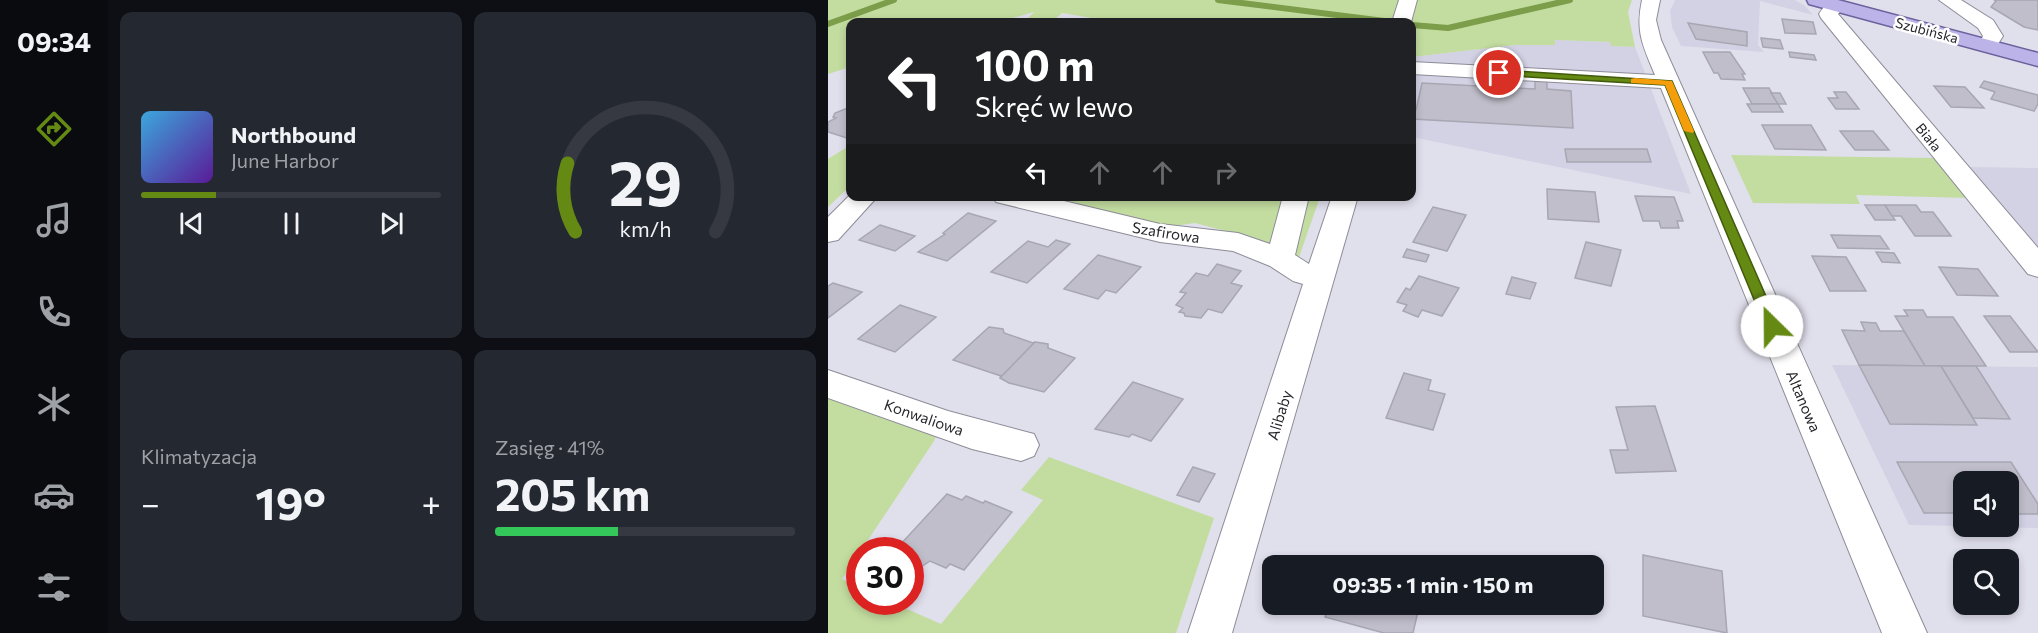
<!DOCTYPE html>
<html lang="pl">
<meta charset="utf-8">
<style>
body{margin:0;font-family:Commissioner,sans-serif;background:#242831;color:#f1f3f6;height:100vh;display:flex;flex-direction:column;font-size:22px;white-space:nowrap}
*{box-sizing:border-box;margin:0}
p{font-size:20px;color:#9ea1a6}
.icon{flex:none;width:33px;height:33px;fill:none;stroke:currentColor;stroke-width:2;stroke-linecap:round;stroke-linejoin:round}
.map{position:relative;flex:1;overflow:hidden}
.side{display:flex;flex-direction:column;gap:12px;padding:12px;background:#0d0f14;width:720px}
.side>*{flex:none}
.banner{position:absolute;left:18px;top:18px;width:570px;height:183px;border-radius:12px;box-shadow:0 3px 9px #0003;background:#202124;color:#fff;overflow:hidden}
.buttons{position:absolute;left:1125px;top:471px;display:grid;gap:12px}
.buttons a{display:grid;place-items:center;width:66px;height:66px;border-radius:12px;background:#171b24;box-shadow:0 3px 9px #0003;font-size:30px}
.speed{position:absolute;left:18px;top:537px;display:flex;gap:12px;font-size:30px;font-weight:700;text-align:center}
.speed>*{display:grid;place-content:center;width:78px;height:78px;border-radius:50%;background:#171b24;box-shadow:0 3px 9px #0003;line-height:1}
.speed .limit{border:9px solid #d22;background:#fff;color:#111}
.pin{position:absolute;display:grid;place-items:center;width:51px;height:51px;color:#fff;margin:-26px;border:3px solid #fff;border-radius:50%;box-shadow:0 2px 6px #0007}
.me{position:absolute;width:66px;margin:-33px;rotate:337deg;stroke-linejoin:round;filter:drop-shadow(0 0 4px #0008)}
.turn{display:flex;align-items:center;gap:21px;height:126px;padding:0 30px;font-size:27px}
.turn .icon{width:78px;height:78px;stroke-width:2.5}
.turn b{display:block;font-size:42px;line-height:51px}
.lanes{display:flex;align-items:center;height:57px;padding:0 30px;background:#0003;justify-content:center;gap:30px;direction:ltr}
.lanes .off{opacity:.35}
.big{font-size:45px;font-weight:700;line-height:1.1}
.side .tile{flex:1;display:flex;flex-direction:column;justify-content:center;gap:9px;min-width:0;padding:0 21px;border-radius:12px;background:#242831}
.side .dial{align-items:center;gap:0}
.dial svg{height:156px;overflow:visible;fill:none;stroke:#363941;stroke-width:7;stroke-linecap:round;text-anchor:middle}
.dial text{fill:#f1f3f6;stroke:none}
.song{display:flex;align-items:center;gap:18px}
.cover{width:72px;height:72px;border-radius:9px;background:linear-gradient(135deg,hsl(200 70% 55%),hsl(270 70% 35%))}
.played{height:6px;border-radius:3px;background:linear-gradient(90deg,#658a13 25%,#363941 25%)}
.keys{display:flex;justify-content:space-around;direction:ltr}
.heat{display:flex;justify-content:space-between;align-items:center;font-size:33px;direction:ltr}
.charge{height:9px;border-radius:4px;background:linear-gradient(90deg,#34c759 41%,#363941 0)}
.side .tiles{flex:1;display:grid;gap:12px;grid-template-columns:repeat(2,1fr)}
.trip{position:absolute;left:434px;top:555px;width:342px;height:60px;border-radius:12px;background:#171b24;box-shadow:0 3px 9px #0003;font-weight:700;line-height:60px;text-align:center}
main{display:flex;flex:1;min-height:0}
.menu{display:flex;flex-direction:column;width:108px;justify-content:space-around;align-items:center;background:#090b0e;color:#9ea1a6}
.menu .icon{width:42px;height:42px}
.menu .current{color:#658a13}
.menu b{font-size:27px;color:#f1f3f6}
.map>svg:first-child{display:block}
</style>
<main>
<nav class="menu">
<b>09:34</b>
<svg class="icon current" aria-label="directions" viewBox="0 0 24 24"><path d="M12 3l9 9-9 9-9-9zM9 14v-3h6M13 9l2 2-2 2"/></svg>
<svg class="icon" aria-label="music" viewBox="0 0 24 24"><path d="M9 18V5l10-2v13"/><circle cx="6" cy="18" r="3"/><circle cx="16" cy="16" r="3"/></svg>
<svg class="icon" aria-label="phone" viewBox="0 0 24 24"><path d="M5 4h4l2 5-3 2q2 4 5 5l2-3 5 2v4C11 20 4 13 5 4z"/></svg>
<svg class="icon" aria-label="climate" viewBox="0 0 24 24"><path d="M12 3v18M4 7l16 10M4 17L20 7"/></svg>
<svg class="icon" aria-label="car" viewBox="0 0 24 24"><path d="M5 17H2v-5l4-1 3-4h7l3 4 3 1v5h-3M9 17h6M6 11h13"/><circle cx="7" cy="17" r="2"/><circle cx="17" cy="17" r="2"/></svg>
<svg class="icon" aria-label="filters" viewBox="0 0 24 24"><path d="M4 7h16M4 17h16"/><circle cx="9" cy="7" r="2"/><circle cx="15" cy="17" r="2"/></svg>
</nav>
<section class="side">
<div class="tiles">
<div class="tile">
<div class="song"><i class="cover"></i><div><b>Northbound</b><p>June Harbor</p></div></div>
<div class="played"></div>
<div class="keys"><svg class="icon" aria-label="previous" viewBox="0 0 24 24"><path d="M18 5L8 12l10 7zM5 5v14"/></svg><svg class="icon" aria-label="pause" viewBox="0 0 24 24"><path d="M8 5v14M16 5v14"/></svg><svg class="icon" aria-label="next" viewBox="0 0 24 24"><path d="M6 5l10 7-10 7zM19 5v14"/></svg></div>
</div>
<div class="tile dial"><svg viewBox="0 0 100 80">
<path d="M14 69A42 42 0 1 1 86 69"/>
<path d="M14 69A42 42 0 0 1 10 34" stroke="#658a13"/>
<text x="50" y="56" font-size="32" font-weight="700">29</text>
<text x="50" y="72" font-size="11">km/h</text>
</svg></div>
<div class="tile"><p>Klimatyzacja</p>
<div class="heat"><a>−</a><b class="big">19°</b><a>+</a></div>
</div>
<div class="tile"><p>Zasięg · 41%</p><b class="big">205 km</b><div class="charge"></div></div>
</div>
</section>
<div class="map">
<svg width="1210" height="633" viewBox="0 0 1210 633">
<rect width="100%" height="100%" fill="#e0dfec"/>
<g fill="#d3d2e5">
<polygon points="847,0 967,0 977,6 985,15 932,1 930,45 936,52 853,46 844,27 842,11"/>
<polygon points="727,40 783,42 784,46 807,47 863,194 584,137 584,57 687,45 726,45"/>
<polygon points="1141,167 1210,168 1210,247"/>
<polygon points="1004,365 1210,367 1210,528 1144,527 1180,526 1180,482 1136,482 1135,526 1081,525"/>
</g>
<g fill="#c3dda0">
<polygon points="0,0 576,0 567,22 288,22 234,13 224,22 196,22 206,12 171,22 22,22 22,67 0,74"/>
<polygon points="585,0 804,0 800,12 807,47 783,46 782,42 727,40 727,45 687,45 584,57 584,22 578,22"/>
<polygon points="21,146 22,147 22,186 0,207 0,159"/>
<polygon points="903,155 1107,158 1140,198 1028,195 1032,204 925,203"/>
<polygon points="227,197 492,197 470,260 409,234 367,223 346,226 321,224"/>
<polygon points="0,392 110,431 106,441 14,579 31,587 32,602 63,602 113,624 215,500 193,490 221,457 386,518 348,633 0,633"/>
</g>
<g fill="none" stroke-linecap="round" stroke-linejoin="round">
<g stroke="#7c9d49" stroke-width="6">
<polyline points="390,0 564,22"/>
<polyline points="0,24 66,0"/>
<polyline points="584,25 620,28 742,0"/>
</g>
</g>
<g fill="#bfbeca" stroke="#a7a6b2" stroke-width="1.5">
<polygon points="1166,0 1210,0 1210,30 1196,27 1163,7 1168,1"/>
<polygon points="954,19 985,22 988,34 957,33"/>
<polygon points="860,23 919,32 919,46 868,39"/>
<polygon points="933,38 952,40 955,49 935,47"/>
<polygon points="875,52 902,52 917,74 914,74 917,80 893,79 890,73 886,73"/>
<polygon points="961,52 986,55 988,60 962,57"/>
<polygon points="707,80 719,81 719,89 743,91 745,128 584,119 584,109 588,110 594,83 707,89"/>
<polygon points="1156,81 1210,95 1210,104 1206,111 1163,99 1167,92 1152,87"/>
<polygon points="1106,86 1137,87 1156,108 1123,107"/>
<polygon points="915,88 941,88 950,104 924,104"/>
<polygon points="1006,92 1018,92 1031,109 1008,109 1000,98 1010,98"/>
<polygon points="943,93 952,93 958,104 950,104"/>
<polygon points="919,104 950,104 955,112 924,112"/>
<polygon points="22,107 22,139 0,132 0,122 8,118 5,117 7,113"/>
<polygon points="934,125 983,125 998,150 947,149"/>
<polygon points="1012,131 1045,131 1061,150 1027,150"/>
<polygon points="737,149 819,149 823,162 739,162"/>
<polygon points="719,189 767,192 771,222 720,219"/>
<polygon points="807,196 846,197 855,221 849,221 851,228 833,228 831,221 815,221"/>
<polygon points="1037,205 1057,205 1067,220 1047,220"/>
<polygon points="1057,205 1088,205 1093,212 1105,212 1123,236 1087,236 1073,216 1064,216"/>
<polygon points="605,207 638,215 619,251 585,242"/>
<polygon points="140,213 168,221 119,261 90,252 117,234 115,233"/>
<polygon points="52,225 87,236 67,251 31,240"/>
<polygon points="1003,235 1052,236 1061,249 1010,248"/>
<polygon points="228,240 242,244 199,283 163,272 200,241 220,247"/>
<polygon points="758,242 793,250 783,286 747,278"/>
<polygon points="579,249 601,255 598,262 575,257"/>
<polygon points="1048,252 1066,253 1072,263 1054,262"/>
<polygon points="270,255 313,267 288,293 278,290 270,299 236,289"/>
<polygon points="984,256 1018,257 1038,291 1002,291"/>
<polygon points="389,264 413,271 403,283 414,286 394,313 380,309 373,318 357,316 356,313 351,312 355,308 348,305 358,293 352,292 368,273 380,276"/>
<polygon points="1111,267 1150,269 1170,296 1129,295"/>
<polygon points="591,276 631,288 614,316 594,310 590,317 575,311 579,305 569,302 578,288 582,290"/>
<polygon points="684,277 708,283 702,299 678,294"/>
<polygon points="5,283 34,292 0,318 0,286"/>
<polygon points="72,305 108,317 67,352 30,339"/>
<polygon points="1076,310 1095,310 1099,317 1125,317 1158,366 1097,366 1067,316 1080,316"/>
<polygon points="1156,316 1182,316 1210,352 1182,352"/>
<polygon points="1033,322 1048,323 1052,331 1076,331 1097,366 1031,365 1014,330 1037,331"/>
<polygon points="161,327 175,329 176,333 205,343 207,342 172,378 173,376 125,360"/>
<polygon points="207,342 220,344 220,348 247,358 216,392 181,383 172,378"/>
<polygon points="1031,365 1113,366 1149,425 1062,424"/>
<polygon points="1113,366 1148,366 1182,419 1145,418"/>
<polygon points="576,373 603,380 600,390 617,394 605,430 558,418"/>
<polygon points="305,382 355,399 323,441 304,434 301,437 267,429"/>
<polygon points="827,406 848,471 788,473 782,450 800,450 788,407"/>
<polygon points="1069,462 1183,462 1210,504 1210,514 1180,514 1180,482 1136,482 1136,513 1096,513"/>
<polygon points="365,467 387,474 371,502 349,495"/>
<polygon points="119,494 134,500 138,496 155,503 157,501 184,512 136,570 122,564 118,568 102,561 93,567 82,562 85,554 82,550 70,547"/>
<polygon points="815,555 894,571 899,633 815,616"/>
<polygon points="501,604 579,604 591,607 585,633 556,633 497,617"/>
</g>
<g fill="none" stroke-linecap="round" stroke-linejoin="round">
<defs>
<g id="minor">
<polygon points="571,0 589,0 583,22 564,22"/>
<path d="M 814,0 L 832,0 L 828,20 L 833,40 L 1099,633 L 1054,633 L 833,88 L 584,74 L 584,62 L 827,75 C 815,46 807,32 814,0 Z"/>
<polygon points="1111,0 1133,0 1165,20 1175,36 1170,44 1156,44 1153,40 1155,36 1150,28"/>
<path d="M 1008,1 L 1014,2 L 1017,6 L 1010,14 L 1210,248 L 1210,277 L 1200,274 L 993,18 L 991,14 C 995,7 1000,2 1008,1 Z"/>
<polygon points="22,195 50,196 10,240 0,242 0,217"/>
<polygon points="164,196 215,196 332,224 410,233 442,244 455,196 481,196 467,255 481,264 504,196 530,196 404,633 360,633 475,284 465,281 442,266 405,251 332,242 168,202"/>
<polygon points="0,370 120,411 206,434 211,445 206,456 193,461 144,449 0,398"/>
</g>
<polygon id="major" points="979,0 1010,0 1210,53 1210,66 981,4"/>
</defs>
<use href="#minor" stroke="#8d8c98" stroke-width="2"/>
<use href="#major" stroke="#6b619c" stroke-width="3"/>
<use href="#minor" fill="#fff" fill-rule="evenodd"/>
<use href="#major" fill="#bcb3e8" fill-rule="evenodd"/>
</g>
<polygon fill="#658a13" stroke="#425a0c" stroke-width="1.5" points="671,70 844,81 951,326 949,330 939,330 937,326 837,85 667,75 666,73"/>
<polygon fill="#f59e0b" points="807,78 844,81 866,131 865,133 856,131 837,85 803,83 803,79"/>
<g text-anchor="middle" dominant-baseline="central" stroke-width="5" stroke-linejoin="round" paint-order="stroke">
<g font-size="14" fill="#26262b" stroke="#fff">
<text transform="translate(1099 30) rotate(15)">Szubińska</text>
<text transform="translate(1101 137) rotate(51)">Biała</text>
</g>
<g font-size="15" fill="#26262b" stroke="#fff">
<text transform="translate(338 232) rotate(9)">Szafirowa</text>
<text transform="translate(976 401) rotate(67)">Altanowa</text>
<text transform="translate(451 415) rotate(-73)">Alibaby</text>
<text transform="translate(96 417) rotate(19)">Konwaliowa</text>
</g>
</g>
</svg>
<div class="buttons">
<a><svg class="icon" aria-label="sound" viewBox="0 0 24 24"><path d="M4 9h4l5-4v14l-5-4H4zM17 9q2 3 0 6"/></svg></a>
<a><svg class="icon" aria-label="search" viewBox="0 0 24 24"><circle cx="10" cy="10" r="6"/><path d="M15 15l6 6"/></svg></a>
</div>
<div class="speed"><div class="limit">30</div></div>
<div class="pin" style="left:671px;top:73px;background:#d93025"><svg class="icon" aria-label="arrive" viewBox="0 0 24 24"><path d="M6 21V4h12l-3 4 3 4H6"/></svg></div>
<svg class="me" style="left:944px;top:326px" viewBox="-20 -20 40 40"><circle r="19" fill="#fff"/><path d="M0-13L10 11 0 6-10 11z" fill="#658a13"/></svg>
<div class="trip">09:35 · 1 min · 150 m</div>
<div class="banner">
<div class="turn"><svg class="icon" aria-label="left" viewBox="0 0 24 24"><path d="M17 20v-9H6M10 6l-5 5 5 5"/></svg><div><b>100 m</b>Skręć w lewo</div></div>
<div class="lanes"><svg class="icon" aria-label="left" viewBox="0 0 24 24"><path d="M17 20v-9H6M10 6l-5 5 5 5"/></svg><svg class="icon off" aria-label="ahead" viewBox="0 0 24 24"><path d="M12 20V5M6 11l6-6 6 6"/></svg><svg class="icon off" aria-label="ahead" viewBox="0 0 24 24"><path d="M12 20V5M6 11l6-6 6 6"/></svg><svg class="icon off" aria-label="right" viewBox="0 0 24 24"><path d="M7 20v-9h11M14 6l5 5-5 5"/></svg></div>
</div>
</div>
</main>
